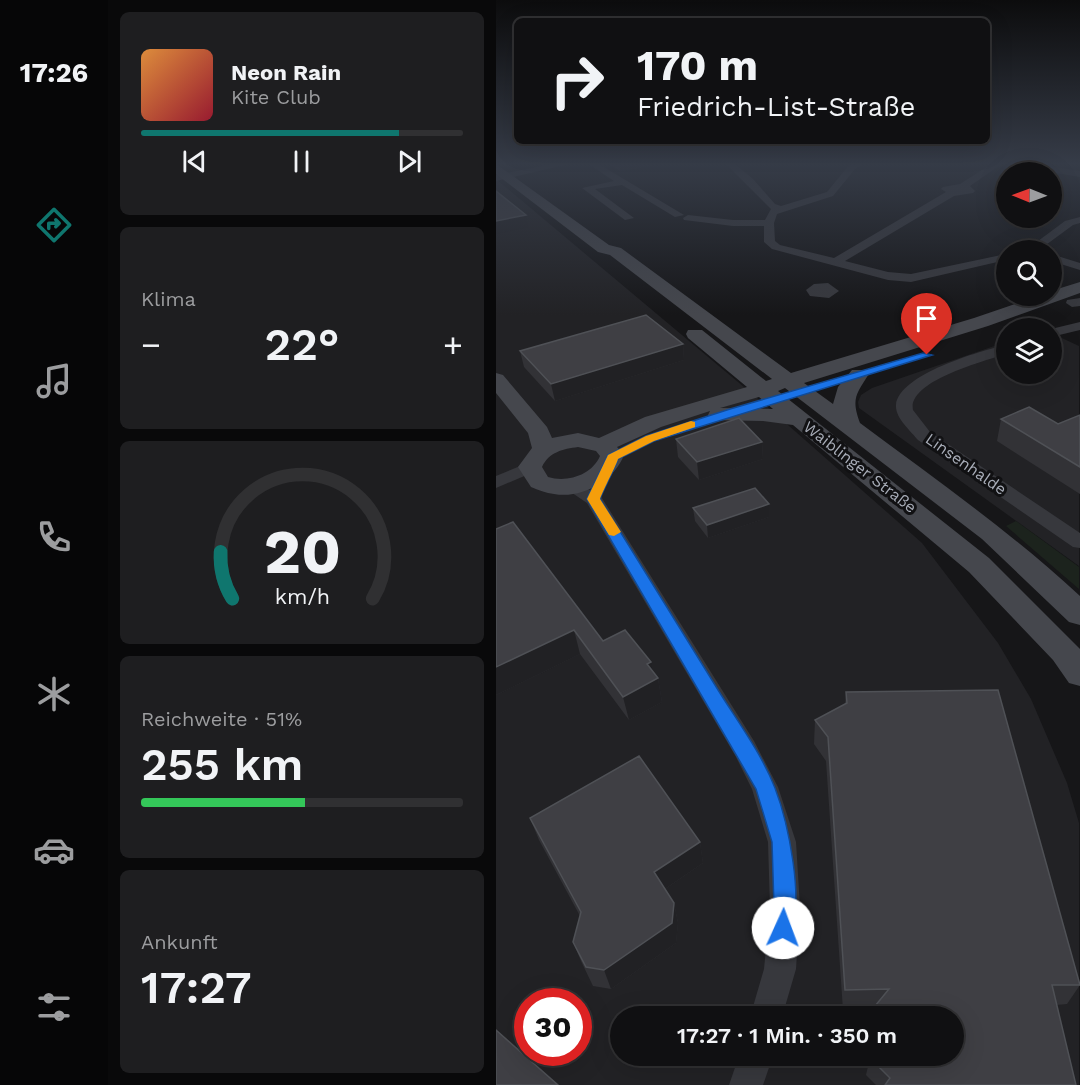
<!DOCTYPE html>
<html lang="de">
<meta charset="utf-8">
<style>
body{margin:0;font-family:"Work Sans",sans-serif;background:#1e1e20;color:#f1f3f6;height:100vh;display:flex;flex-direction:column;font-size:22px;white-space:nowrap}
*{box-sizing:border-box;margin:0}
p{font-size:20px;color:#9c9d9f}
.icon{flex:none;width:33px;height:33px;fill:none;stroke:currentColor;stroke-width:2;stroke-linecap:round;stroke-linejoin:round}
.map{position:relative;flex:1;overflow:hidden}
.details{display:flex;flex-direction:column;gap:12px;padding:12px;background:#09090a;width:388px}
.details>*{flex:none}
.top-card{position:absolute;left:18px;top:18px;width:476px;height:126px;border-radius:9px;box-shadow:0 6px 24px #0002,0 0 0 2px #303032;background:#101012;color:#f1f3f6;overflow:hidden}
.needle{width:39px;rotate:271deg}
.controls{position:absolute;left:500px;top:162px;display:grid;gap:12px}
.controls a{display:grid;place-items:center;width:66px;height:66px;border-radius:50%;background:#101012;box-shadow:0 6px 24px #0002,0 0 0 2px #303032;font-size:30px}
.speed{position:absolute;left:18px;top:988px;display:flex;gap:12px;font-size:30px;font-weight:700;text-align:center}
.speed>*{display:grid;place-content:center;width:78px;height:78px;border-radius:50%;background:#101012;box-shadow:0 6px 24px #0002,0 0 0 2px #303032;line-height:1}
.speed .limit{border:9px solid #d22;background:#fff;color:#111}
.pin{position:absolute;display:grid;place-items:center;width:51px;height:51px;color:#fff;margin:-62px -26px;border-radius:50% 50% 50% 0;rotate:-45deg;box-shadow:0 0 6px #0007}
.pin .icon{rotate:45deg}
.me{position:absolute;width:66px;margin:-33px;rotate:2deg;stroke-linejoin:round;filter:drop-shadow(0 0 4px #0008)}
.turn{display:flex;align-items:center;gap:21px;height:126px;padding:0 24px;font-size:27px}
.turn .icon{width:78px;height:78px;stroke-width:2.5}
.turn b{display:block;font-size:42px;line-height:51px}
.big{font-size:45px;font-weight:600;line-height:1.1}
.details .tile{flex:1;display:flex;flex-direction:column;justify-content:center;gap:9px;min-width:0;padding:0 21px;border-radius:9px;background:#1e1e20}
.details .dial{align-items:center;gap:0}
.dial svg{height:156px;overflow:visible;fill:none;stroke:#303032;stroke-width:7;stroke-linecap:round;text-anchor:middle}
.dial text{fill:#f1f3f6;stroke:none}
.song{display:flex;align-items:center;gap:18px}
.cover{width:72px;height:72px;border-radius:9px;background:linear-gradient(135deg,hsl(30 70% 55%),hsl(350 70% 35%))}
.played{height:6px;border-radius:3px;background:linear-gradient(90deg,#0f766e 80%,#303032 80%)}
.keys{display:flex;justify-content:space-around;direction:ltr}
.heat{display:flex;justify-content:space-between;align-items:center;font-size:33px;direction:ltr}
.charge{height:9px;border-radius:4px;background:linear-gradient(90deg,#34c759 51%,#303032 0)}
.trip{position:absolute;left:114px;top:1006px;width:354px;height:60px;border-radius:30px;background:#101012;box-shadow:0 6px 24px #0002,0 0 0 2px #303032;font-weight:600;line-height:60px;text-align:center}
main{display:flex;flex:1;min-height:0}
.dock{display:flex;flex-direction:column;width:108px;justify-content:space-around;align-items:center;background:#060607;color:#9c9d9f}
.dock .icon{width:42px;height:42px}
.dock .on{color:#0f766e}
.dock b{font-size:27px;color:#f1f3f6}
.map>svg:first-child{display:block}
</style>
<main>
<nav class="dock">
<b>17:26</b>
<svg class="icon on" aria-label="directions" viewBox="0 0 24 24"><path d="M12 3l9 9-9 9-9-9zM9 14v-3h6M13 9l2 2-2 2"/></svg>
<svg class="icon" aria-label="music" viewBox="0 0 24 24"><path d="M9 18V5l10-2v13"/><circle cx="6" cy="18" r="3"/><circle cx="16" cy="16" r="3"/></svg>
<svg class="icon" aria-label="phone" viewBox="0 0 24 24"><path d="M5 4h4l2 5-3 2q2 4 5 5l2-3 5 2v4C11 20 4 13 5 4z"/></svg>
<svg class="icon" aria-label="climate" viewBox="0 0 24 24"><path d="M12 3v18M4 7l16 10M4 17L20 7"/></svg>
<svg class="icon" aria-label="car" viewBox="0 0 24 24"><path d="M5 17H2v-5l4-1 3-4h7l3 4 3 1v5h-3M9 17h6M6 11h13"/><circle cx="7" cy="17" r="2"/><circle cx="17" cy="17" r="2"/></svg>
<svg class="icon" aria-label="filters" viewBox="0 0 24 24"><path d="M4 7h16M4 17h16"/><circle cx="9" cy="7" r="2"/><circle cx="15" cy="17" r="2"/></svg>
</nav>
<section class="details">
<div class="tile">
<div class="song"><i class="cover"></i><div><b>Neon Rain</b><p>Kite Club</p></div></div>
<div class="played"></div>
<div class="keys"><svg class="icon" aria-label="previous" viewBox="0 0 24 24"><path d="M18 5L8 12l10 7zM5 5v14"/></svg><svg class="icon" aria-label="pause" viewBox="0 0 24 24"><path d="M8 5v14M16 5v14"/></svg><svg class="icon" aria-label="next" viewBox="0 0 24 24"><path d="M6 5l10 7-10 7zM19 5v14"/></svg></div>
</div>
<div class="tile"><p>Klima</p>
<div class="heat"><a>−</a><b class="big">22°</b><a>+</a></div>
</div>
<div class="tile dial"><svg viewBox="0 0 100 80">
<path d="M14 69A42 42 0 1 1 86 69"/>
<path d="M14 69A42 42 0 0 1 8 45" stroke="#0f766e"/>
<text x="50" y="56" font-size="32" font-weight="700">20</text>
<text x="50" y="72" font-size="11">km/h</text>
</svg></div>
<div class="tile"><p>Reichweite · 51%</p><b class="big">255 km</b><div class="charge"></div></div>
<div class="tile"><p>Ankunft</p><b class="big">17:27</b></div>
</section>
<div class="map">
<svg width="584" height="1085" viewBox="0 0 584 1085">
<rect width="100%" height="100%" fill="#161618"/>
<g fill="#222225" fill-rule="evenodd">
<path d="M 0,179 L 267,403 L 426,543 L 502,643 L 535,699 L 571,783 L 583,823 L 583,1085 L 0,1085 ZM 32,1002 L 82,1002 L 82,1053 L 32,1053 ZM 124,1017 L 458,1017 L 458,1056 L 124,1056 Z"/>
<polygon points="555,333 583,346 583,566 363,408 362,402 365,395 376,388 510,342 510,374 555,374"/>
</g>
<polygon fill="#1c231d" points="520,521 583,567 583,589 510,526"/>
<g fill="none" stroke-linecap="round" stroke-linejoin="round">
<g fill="#37383d" fill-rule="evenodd">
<polygon points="61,163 77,163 0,181 0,175"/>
<polygon points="91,163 101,163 188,215 179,217 126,185 99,189 138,218 129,220 86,188 118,181"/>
<polygon points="229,163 238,163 257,179 279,204 285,206 331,192 353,165 369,163 359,169 337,196 281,214 278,223 279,241 284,245 338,258 450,192 445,189 447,187 464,184 497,163 507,163 474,186 479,191 477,193 458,196 349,261 392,272 415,274 510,254 510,260 415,282 392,280 276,249 268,242 268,226 237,226 188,220 187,218 192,215 237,220 269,220 275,209"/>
<polygon points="514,163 533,163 584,171 584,177 518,166"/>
<polygon points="584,217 584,223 577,225 543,250 530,250 569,221"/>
<polygon points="555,254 584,263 584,270 555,261"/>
<polygon points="332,283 343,291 333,298 314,296 310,290 318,284"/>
<polygon points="584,298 584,306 576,307 570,303 571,300"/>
<polygon points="584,322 584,330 555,337 555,329"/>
<path d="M 510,345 L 510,354 C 489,361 411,381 417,410 L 434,432 L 584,533 L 584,548 L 577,547 L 422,440 C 415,431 399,418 400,405 C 403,374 484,351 510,345 Z"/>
<polygon points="34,462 40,463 43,467 40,471 0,488 0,476"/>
<polygon points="75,481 104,495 258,741 282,787 300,842 304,907 300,969 286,1017 254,1017 268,969 274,907 272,842 256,789 240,757 91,503 66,486 69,482"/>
<polygon points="243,1056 277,1056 267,1085 233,1085"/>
</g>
<path fill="#45474d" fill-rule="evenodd" d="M 0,164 L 113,245 L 125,248 L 295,373 L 478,318 L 543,296 L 555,296 L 555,291 L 584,282 L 584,293 L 492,326 L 308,383 L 337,404 L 342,387 L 356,370 L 370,370 L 373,374 C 360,394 355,399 364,423 C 439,479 515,532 584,596 L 584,625 L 573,622 L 486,539 L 289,388 L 282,391 L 493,558 L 584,649 L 584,686 L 573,683 L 557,660 L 473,572 L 297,425 L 267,421 L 215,420 L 212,415 L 214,411 L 165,427 L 121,447 L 128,455 C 118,481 86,499 58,494 C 50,493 42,490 35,487 L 22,467 L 36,448 L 32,433 L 0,393 L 0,373 L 7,375 L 51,427 L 56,438 L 82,433 L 103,438 L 149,417 L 251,387 L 192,338 L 190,334 L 192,330 L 206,330 L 270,381 L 276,379 L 114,255 L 102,252 L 0,174 ZM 263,397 L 277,409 L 224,408 ZM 82,447 L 100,451 L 104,456 C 96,475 71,483 52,477 L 46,467 C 53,452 67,449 82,447 Z"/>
</g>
<g fill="#323236">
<polygon points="112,163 153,163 154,166 124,171"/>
<polygon points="187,344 188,360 59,401 28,367 24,351"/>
<polygon points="584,415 584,494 501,441 505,419 562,424"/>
<polygon points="180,439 266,442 267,459 203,480 182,457"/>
<polygon points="197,508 273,517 212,538 199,521"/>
<polygon points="0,529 107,641 156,671 162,678 166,702 133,720 84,654 0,695"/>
<polygon points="350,692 584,985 571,1004 560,1005 580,1085 380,1085 370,1075 374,1058 458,1056 377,1009 347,1010 330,761 318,744 319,720 349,704"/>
<polygon points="34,818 204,842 207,863 169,889 178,903 182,923 180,943 115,989 97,986 85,961 77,942 84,916 43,840"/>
</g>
<g fill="#212124">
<polygon points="123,163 153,163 154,166 124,171"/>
<polygon points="30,215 32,227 0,234 0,221"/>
<polygon points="187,344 188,360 59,401 55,384"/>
<polygon points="266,442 267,459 203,480 201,462"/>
<polygon points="273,504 273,517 212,538 211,525"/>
<polygon points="78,630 84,654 0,695 0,667"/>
<polygon points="155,662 158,680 162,678 166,702 133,720 127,697 151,664"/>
<polygon points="204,842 207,863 163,893 158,872"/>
<polygon points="178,903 182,923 180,943 115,989 108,970"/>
</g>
<g fill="#3f3f44" stroke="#4f5156" stroke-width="1.5">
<polygon points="0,191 30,215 0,221"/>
<polygon points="150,315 187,344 55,384 24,351"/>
<polygon points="533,407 562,424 584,415 584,467 505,419"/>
<polygon points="243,418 266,442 201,462 180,439"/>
<polygon points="259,488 273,504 211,525 197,508"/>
<polygon points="17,522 107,641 129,630 155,662 151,664 162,678 127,697 78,630 0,667 0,529"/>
<polygon points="502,690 584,985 556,985 580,1085 389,1085 394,1078 374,1058 375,1056 458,1056 458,1017 370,1017 393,989 349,990 332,737 319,720 351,703 350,692"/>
<polygon points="143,756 204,842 158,872 178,903 176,923 108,970 90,967 77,942 85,912 34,818"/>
<polygon points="0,1030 62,1085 0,1085"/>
</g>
<linearGradient id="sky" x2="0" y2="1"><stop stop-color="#0c0c0d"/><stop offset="0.52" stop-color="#363c48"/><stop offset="1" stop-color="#363c48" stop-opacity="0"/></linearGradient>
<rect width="584" height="315" fill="url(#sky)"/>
<path fill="#1a73e8" stroke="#114b97" stroke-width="1.5" d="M 427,353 L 436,355 L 158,441 L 122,459 C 121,464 107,490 104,499 C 142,561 181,623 219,685 C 239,718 265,752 279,788 C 292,822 309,901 294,935 L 287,938 L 279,935 L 276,928 L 278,907 L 276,842 L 260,789 L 91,499 L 112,455 L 150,436 L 234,409 Z"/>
<path fill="#f59e0b" d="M 195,421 L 199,422 L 199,427 L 158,441 L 122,459 C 121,464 107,490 104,499 L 125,532 L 118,536 L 113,535 L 91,499 L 112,455 L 150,436 Z"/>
<g text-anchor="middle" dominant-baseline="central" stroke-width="6" stroke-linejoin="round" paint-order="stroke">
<g font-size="16" fill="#a8adb8" stroke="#111113">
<text transform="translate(470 464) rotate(35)">Linsenhalde</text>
<text transform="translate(364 467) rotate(38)">Waiblinger Straße</text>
</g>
</g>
</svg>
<div class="controls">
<a><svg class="needle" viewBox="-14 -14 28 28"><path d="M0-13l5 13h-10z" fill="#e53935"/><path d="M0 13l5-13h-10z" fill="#9c9d9f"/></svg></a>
<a><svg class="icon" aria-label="search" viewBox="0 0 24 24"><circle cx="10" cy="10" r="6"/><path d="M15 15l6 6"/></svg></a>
<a><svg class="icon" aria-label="layers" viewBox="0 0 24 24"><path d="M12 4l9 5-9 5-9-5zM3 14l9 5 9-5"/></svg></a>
</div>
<div class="speed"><div class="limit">30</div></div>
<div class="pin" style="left:431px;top:355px;background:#d93025"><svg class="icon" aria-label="arrive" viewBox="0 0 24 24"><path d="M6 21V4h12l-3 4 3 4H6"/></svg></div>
<svg class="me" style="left:287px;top:928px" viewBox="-20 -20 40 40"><circle r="19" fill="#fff"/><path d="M0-13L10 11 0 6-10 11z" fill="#1a73e8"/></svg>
<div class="trip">17:27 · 1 Min. · 350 m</div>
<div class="top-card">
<div class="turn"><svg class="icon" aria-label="right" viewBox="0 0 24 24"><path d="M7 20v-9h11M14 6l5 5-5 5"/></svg><div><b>170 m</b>Friedrich-List-Straße</div></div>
</div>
</div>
</main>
